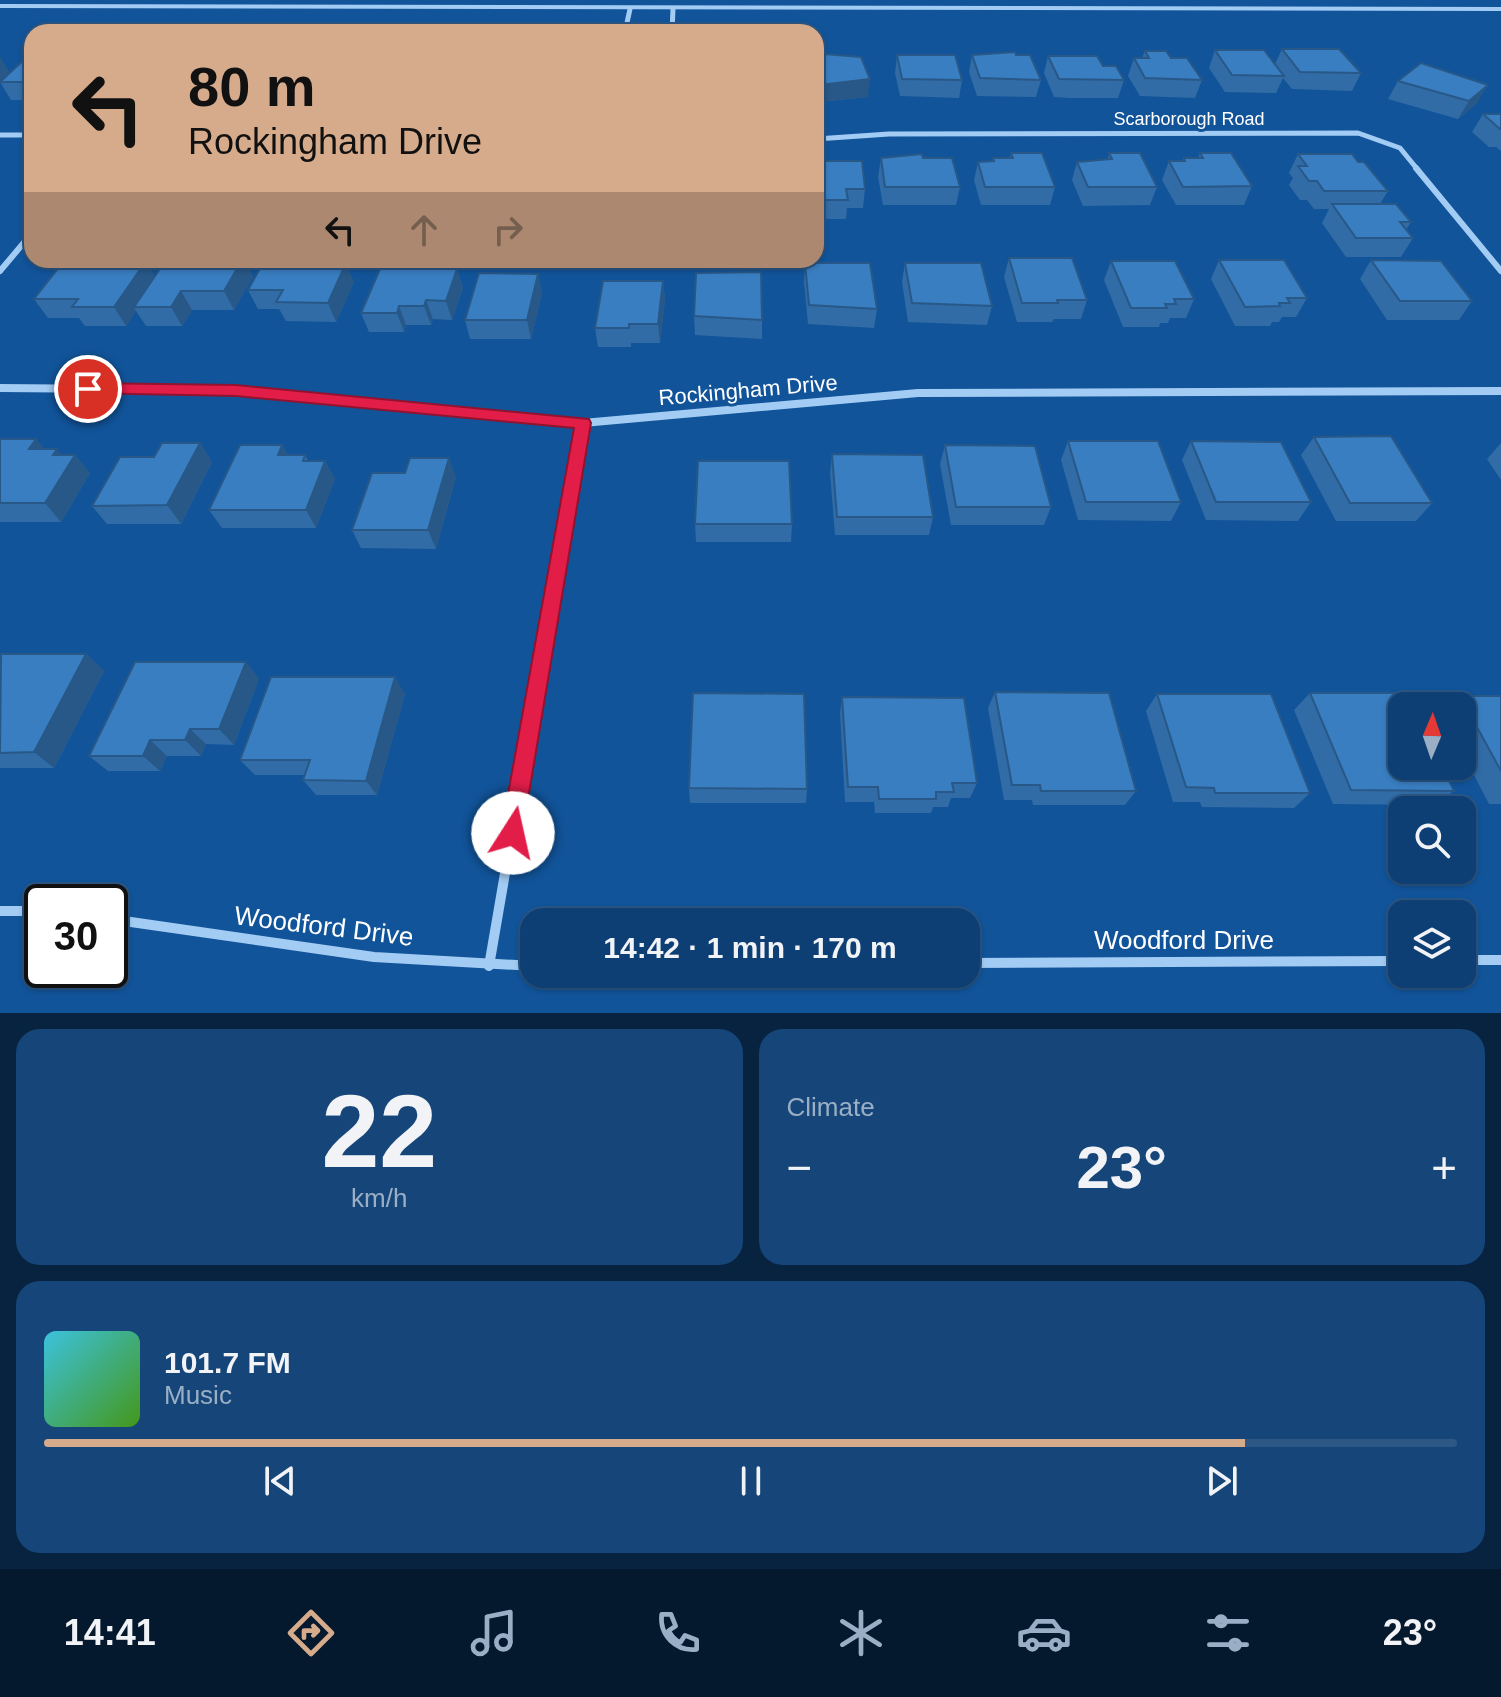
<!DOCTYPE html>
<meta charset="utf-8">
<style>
body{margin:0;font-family:Helvetica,sans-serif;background:#164679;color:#f1f3f6;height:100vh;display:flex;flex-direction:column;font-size:30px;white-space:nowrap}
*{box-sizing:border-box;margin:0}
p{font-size:26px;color:#9aafc5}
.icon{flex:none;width:44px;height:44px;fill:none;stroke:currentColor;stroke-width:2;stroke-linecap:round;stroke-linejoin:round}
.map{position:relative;height:1013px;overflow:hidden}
.drawer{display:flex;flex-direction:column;gap:16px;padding:16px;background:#072340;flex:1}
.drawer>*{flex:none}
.banner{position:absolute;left:24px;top:24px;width:800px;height:244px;border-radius:24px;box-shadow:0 2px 6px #0004,0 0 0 2px #2d5886;background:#d6ab8b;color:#111;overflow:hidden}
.needle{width:52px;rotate:2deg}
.buttons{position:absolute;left:1388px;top:692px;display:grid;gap:16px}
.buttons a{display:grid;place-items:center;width:88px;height:88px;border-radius:16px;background:#0d3f74;box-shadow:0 2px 6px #0004,0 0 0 2px #2d5886;font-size:40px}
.speed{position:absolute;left:24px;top:884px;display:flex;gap:16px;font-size:40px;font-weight:700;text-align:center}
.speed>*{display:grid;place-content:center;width:104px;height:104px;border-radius:50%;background:#0d3f74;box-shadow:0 2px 6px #0004,0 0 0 2px #2d5886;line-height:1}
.speed .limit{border:4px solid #111;border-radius:12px;background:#fff;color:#111}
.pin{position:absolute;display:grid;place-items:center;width:68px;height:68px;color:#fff;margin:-34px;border:4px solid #fff;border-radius:50%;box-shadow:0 2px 8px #0007}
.me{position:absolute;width:88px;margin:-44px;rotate:10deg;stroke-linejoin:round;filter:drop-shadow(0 0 6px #0008)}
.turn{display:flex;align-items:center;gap:28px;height:168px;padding:0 32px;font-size:36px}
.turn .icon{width:104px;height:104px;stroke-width:2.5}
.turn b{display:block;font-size:56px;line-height:68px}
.lanes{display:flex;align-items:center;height:76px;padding:0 32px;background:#0003;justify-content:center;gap:40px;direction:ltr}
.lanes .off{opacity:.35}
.big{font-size:60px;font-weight:700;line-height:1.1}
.drawer .widget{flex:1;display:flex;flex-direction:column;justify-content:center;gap:12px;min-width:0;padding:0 28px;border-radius:24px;background:#164679}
.drawer .dial{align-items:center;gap:0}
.dial b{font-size:104px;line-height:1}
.song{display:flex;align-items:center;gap:24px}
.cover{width:96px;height:96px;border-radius:12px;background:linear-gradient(135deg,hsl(190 70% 55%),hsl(100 70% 35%))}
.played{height:8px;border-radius:4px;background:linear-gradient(90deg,#d6ab8b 85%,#2d5886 85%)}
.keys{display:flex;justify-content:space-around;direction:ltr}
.heat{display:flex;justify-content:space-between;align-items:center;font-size:44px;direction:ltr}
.drawer .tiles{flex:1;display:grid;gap:16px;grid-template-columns:1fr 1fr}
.widget:last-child{grid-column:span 2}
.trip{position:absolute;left:520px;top:908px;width:460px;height:80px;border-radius:24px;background:#0d3f74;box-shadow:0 2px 6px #0004,0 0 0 2px #2d5886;font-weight:700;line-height:80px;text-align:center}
.menu{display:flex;height:128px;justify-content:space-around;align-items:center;background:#05192e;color:#9aafc5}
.menu .icon{width:56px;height:56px}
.menu .selected{color:#d6ab8b}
.menu b{font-size:36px;color:#f1f3f6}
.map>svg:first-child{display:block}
</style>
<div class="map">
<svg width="1501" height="1013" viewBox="0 0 1501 1013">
<rect width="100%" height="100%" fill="#11549a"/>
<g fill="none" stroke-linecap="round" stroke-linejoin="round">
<g stroke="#a3ccf4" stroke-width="5">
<polyline points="625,32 630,9"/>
<polyline points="672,32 673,9"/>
<polyline points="0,135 32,135"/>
<polyline points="816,139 889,134 1358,133 1400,148 1418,170"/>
</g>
<g stroke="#a3ccf4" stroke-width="6">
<polyline points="1416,168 1501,271"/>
<polyline points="0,271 32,233"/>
</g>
<g stroke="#a3ccf4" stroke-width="8">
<polyline points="0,388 236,390 583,423 918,393 1501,391"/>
<polyline points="542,661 583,423"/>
</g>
<g stroke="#a3ccf4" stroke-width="10">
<polyline points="0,911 42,911"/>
<polyline points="110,919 374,957 534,966"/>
<polyline points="1462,960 1501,960"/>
<polyline points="966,963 1402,961"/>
<polyline points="489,966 542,659"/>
</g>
<polygon fill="#a3ccf4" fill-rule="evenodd" points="0,4 1501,7 1501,11 0,8"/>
</g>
<g fill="#316ca6">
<polygon points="1282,49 1361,73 1352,91 1292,89 1283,78 1276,93 1225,92 1209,68 1215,50 1275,64"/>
<polygon points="1145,51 1171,58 1202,80 1195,98 1140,96 1128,76 1134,58 1142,58"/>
<polygon points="824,54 868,97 819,102 816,92 816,59 823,58"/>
<polygon points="897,55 962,80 959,98 900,96 895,73"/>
<polygon points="972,55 1016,55 1041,80 1036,97 977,96 969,72"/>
<polygon points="32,56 32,100 11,100 0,82"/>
<polygon points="1048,56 1103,66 1124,80 1118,98 1069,98 1054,97 1044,73"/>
<polygon points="1398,81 1477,103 1458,119 1388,99"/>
<polygon points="1483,114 1501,114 1501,151 1496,147 1489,147 1472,132"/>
<polygon points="1011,153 1055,187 1050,205 981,205 974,180 978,162 992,161 993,158 1010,158"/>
<polygon points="1109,153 1157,187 1150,205 1083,206 1072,180 1077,162 1108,159"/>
<polygon points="1200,153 1252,186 1244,205 1176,205 1162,180 1169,161 1182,161 1184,158 1198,158"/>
<polygon points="1298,154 1358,162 1388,191 1380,204 1411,222 1406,230 1413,238 1401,257 1346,257 1322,223 1329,209 1314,209 1307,200 1300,200 1289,185 1293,178 1289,173"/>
<polygon points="881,158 923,158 960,187 956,205 883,205 878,177"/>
<polygon points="816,161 865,189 863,208 847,208 846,219 819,219 819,208 816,208"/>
<polygon points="1009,258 1087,300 1081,319 1054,319 1052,322 1017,322 1004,277"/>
<polygon points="1219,260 1307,298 1296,317 1282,317 1279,322 1272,322 1270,326 1235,326 1211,279"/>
<polygon points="1371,260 1472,301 1459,320 1387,320 1360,279"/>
<polygon points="1111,261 1194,299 1186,318 1170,318 1168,323 1160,323 1159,327 1123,327 1104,280"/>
<polygon points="805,263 877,309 874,328 808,324 804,282"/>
<polygon points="905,263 992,306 987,325 908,322 902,282"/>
<polygon points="457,269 463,288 452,320 433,319 431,325 406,325 404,332 369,332 361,313"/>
<polygon points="538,274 542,293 531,339 470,339 465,320"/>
<polygon points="155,276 253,276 234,310 192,310 182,326 146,326 136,311 126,326 85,326 79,318 48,318 34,299"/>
<polygon points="663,281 665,300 660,343 631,343 631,347 598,347 595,328"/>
<polygon points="354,282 336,322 286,321 279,309 258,309 248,290"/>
<polygon points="694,316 762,320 762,339 695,335"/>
<polygon points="1314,437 1432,503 1416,521 1336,521 1301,455"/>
<polygon points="0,439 36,439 44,449 57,449 61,455 75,455 90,473 61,522 0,522"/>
<polygon points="1068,441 1181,502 1171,521 1078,520 1061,460"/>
<polygon points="1191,441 1311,502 1298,521 1206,520 1182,460"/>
<polygon points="200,443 212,462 181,524 107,524 92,506 154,457"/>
<polygon points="1501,443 1501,480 1487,459"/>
<polygon points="282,445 288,455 305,455 308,461 325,461 335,479 316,528 222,528 209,510"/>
<polygon points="945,445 1051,507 1044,525 951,525 940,464"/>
<polygon points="832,454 933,517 929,535 835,535 830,473"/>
<polygon points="456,477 436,549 361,548 352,530"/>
<polygon points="695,524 792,524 791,542 696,542"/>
<polygon points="86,654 104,671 54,768 0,768 0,656"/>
<polygon points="246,662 259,679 234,745 206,744 201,756 167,756 160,771 108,771 89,756"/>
<polygon points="995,692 1136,791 1125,805 1033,805 1032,800 1004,800 988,708"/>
<polygon points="1310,693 1454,791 1433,805 1333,804 1294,710"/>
<polygon points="405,694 377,795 316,795 303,780 305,775 255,775 240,760"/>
<polygon points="1157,694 1310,793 1294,808 1202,807 1200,802 1173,802 1146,711"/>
<polygon points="1460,696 1501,696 1501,804 1489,804 1462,752 1462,706 1448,706"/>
<polygon points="842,697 977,783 970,798 951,798 948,807 933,807 931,813 875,813 874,802 845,802 840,713"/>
<polygon points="689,788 807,789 806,803 690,803"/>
</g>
<g fill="#285887">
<polygon points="0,57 10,73 0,82"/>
<polygon points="870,79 868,97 819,102 820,85"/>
<polygon points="1488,85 1477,103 1458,119 1469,101"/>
<polygon points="242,260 246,260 253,276 234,310 224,291"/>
<polygon points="146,261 157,280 134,307 136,311 126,326 114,307"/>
<polygon points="346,263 354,282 336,322 328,303"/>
<polygon points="457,269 463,288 452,320 446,301"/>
<polygon points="538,274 542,293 531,339 527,320"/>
<polygon points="663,281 665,300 660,343 658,324"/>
<polygon points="181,291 192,310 182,326 171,307"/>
<polygon points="426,300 433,319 431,325 424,306"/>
<polygon points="399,306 406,325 404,332 397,313"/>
<polygon points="36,439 52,458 29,449"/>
<polygon points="200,443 212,462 181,524 167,505"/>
<polygon points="282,445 293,463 278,455"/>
<polygon points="57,449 69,464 75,455 90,473 61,522 45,503 53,455"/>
<polygon points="449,458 456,477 436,549 428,530"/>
<polygon points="325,461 335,479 316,528 306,510"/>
<polygon points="86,654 104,671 54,768 34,752"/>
<polygon points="246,662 259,679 234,745 219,729"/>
<polygon points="395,677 405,694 377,795 366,781"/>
<polygon points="190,729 206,744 201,756 185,740"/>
<polygon points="150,740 167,756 160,771 143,756"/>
</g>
<g fill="#397ec1" stroke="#285887" stroke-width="2">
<polygon points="1282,49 1339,49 1361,73 1300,72"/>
<polygon points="1215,50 1264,50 1284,76 1232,75"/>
<polygon points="1145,51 1166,51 1171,58 1187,58 1202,80 1145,78 1134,58 1149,58"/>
<polygon points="1015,52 1016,55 1030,55 1041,80 980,78 972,55"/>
<polygon points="824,54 861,57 870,79 820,85 816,72 816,59 825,58"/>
<polygon points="897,55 955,55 962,80 902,79"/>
<polygon points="28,56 32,56 32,82 0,82"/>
<polygon points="1048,56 1097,56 1103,66 1116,66 1124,80 1059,79"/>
<polygon points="1421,63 1488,85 1469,101 1398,81"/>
<polygon points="1483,114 1501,114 1501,129 1500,129"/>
<polygon points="1011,153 1042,153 1055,187 985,187 978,162 994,161 993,158 1013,158"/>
<polygon points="1109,153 1140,153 1157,187 1088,187 1077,162 1112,159"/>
<polygon points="1200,153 1231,153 1252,186 1183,187 1169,161 1185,161 1184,158 1203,158"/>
<polygon points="922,154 923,158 952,158 960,187 885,187 881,158"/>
<polygon points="1298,154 1352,154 1358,162 1364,162 1388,191 1324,191 1317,181 1309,181 1298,166 1307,166"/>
<polygon points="816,161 862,161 865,189 846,189 848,200 820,200 820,190 816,190"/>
<polygon points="1332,204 1396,204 1411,222 1400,222 1413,238 1356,238"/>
<polygon points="1009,258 1072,258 1087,300 1057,300 1058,303 1022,303"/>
<polygon points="166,260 242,260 224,291 181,291 171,307 134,307"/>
<polygon points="1219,260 1284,260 1307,298 1287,298 1290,303 1279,303 1280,306 1245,307"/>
<polygon points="1371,260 1441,261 1472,301 1400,301"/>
<polygon points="64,261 146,261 114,307 72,307 78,299 34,299"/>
<polygon points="1111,261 1175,261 1194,299 1174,299 1176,304 1165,304 1167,308 1131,308"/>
<polygon points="263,263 346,263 328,303 276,302 283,290 248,290"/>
<polygon points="805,263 870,263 877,309 809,305"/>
<polygon points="905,263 981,263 992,306 912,303"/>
<polygon points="380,269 457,269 446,301 426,300 424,306 399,306 397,313 361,313"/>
<polygon points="761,272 762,320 694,316 696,273"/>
<polygon points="479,273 538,274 527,320 465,320"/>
<polygon points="603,281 663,281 658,324 629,324 629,328 595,328"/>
<polygon points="1391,436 1432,503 1350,503 1314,437"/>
<polygon points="0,439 36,439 29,449 57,449 53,455 75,455 45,503 0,503"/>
<polygon points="1068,441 1158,441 1181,502 1086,502"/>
<polygon points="1191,441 1281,442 1311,502 1216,502"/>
<polygon points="162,443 200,443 167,505 92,506 120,457 154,457"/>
<polygon points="240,445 282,445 278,455 305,455 303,461 325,461 306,510 209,510"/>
<polygon points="945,445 1035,446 1051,507 956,507"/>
<polygon points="832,454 923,455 933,517 837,517"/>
<polygon points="410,458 449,458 428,530 352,530 372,473 405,473"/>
<polygon points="698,461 789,461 792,524 695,524"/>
<polygon points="1,654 86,654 34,752 0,753"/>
<polygon points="135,662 246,662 219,729 190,729 185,740 150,740 143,756 89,756"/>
<polygon points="271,677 395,677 366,781 303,780 310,760 240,760"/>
<polygon points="995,692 1109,693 1136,791 1041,791 1040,785 1012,785"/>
<polygon points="693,693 804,694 807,789 689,788"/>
<polygon points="1310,693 1406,693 1412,706 1402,706 1402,766 1442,766 1454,791 1351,790"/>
<polygon points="1157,694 1271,694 1310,793 1215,793 1214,788 1186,787"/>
<polygon points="1460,696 1501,696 1501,771"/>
<polygon points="842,697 964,698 977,783 952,783 954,792 936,792 936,799 879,799 878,787 848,787"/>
</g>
<polygon fill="#e11d48" stroke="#92132f" stroke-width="2" points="88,383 236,385 589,419 591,423 521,841 513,845 504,841 501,833 574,428 236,396 83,393 83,385"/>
<g text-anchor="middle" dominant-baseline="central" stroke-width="6" stroke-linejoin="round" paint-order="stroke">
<g font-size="18" fill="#fff" stroke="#11549a">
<text x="1189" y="119">Scarborough Road</text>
</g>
<g font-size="22" fill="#fff" stroke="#11549a">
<text transform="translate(748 390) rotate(-5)">Rockingham Drive</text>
</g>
<g font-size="26" fill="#fff" stroke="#11549a">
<text transform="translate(324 926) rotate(7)">Woodford Drive</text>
<text x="1184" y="940">Woodford Drive</text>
</g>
</g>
</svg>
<div class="buttons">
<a><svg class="needle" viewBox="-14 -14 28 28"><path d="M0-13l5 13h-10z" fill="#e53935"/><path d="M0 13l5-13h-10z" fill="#9aafc5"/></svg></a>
<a><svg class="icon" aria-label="search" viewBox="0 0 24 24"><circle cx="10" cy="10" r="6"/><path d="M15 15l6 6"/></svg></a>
<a><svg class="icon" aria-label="layers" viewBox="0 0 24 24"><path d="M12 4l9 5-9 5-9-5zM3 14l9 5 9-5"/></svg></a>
</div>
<div class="speed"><div class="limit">30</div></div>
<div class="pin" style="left:88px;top:389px;background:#d93025"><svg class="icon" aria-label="arrive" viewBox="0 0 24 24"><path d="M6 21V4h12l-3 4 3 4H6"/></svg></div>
<svg class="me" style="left:513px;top:833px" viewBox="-20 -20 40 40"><circle r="19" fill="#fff"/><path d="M0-13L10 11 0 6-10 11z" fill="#e11d48"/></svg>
<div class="trip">14:42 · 1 min · 170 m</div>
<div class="banner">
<div class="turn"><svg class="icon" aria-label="left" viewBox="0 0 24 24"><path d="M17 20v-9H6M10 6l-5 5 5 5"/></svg><div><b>80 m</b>Rockingham Drive</div></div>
<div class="lanes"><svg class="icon" aria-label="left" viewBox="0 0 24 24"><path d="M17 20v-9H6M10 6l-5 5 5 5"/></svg><svg class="icon off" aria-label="ahead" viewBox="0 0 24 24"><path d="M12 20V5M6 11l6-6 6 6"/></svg><svg class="icon off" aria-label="right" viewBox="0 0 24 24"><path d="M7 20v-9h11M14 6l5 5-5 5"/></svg></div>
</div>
</div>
<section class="drawer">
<div class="tiles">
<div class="widget dial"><b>22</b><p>km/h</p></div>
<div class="widget"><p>Climate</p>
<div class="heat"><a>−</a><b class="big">23°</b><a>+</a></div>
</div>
<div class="widget">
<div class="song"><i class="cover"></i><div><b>101.7 FM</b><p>Music</p></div></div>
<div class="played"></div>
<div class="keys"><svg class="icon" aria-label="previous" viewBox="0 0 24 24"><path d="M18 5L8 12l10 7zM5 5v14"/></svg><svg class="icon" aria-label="pause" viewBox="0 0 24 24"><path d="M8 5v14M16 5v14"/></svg><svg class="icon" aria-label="next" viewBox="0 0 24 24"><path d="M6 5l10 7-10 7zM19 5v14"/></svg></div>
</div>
</div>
</section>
<nav class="menu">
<b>14:41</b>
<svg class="icon selected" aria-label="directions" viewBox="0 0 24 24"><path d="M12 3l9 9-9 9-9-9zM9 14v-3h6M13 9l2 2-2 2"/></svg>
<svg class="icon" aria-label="music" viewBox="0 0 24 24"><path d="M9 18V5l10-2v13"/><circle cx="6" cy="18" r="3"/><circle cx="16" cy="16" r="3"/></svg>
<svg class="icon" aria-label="phone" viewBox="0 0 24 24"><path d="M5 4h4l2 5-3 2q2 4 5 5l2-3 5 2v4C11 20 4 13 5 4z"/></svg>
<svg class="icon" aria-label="climate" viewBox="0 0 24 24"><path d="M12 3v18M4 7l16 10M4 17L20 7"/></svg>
<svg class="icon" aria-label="car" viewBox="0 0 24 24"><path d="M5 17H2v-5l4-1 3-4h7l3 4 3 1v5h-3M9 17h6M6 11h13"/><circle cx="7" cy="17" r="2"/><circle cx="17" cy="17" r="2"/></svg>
<svg class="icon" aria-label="filters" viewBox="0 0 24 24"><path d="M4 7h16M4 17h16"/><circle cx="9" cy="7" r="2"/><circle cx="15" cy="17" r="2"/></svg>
<b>23°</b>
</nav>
